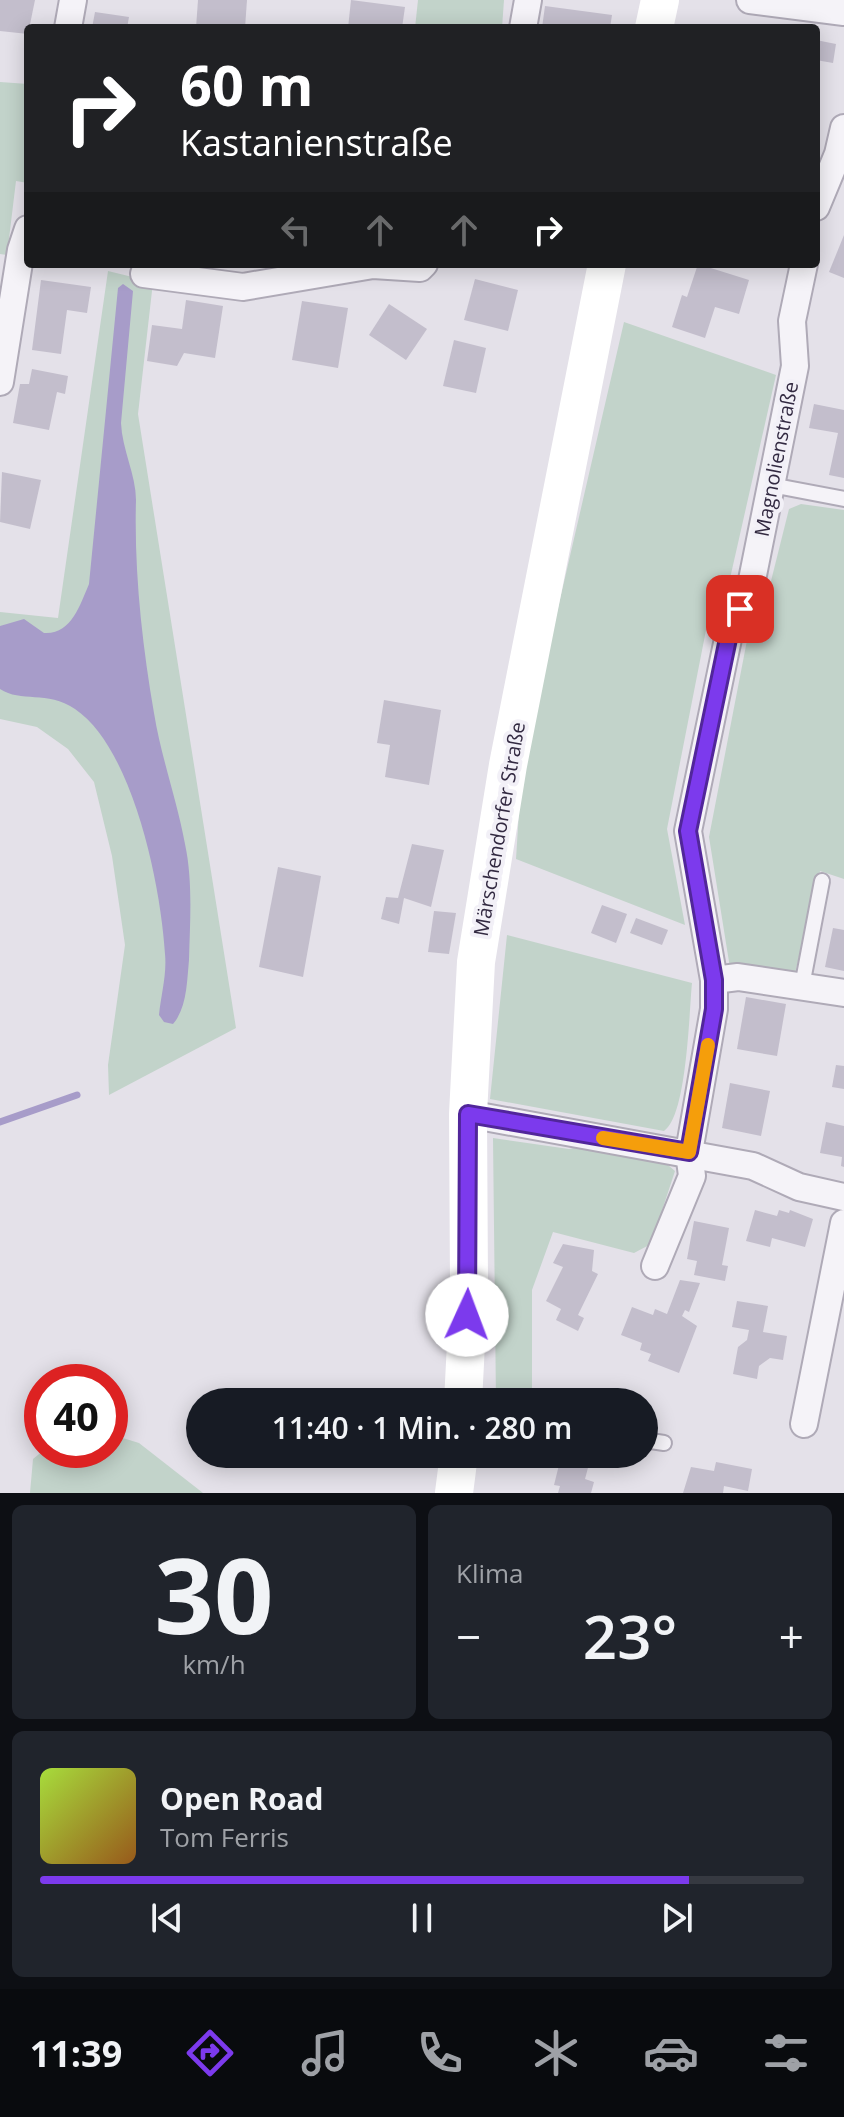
<!DOCTYPE html>
<html lang="de">
<meta charset="utf-8">
<style>
body{margin:0;font-family:"Open Sans",sans-serif;background:#20242c;color:#f1f3f6;height:100vh;display:flex;flex-direction:column;font-size:30px;white-space:nowrap}
*{box-sizing:border-box;margin:0}
p{font-size:26px;color:#9ea1a6}
.icon{flex:none;width:44px;height:44px;fill:none;stroke:currentColor;stroke-width:2;stroke-linecap:round;stroke-linejoin:round}
.map{position:relative;height:1493px;overflow:hidden}
.panel{display:flex;flex-direction:column;gap:12px;padding:12px;background:#0d0f14;flex:1}
.panel>*{flex:none}
.top-card{position:absolute;left:24px;top:24px;width:796px;height:244px;border-radius:8px;box-shadow:0 4px 20px #0003;background:#202124;color:#fff;overflow:hidden}
.speed{position:absolute;left:24px;top:1364px;display:flex;gap:16px;font-size:40px;font-weight:700;text-align:center}
.speed>*{display:grid;place-content:center;width:104px;height:104px;border-radius:50%;background:#171b24;box-shadow:0 4px 20px #0003;line-height:1}
.speed .limit{border:12px solid #d22;background:#fff;color:#111}
.pin{position:absolute;display:grid;place-items:center;width:68px;height:68px;color:#fff;margin:-34px;border-radius:16px;box-shadow:0 4px 12px #0006}
.me{position:absolute;width:88px;margin:-44px;rotate:2deg;stroke-linejoin:round;filter:drop-shadow(0 0 6px #0008)}
.turn{display:flex;align-items:center;gap:28px;height:168px;padding:0 24px;font-size:36px}
.turn .icon{width:104px;height:104px;stroke-width:2.5}
.turn b{display:block;font-size:56px;line-height:68px}
.lanes{display:flex;align-items:center;height:76px;padding:0 24px;background:#0003;justify-content:center;gap:40px;direction:ltr}
.lanes .off{opacity:.35}
.big{font-size:60px;font-weight:600;line-height:1.1}
.panel .widget{flex:1;display:flex;flex-direction:column;justify-content:center;gap:12px;min-width:0;padding:0 28px;border-radius:12px;background:#20242c}
.panel .dial{align-items:center;gap:0}
.dial b{font-size:104px;line-height:1}
.song{display:flex;align-items:center;gap:24px}
.cover{width:96px;height:96px;border-radius:12px;background:linear-gradient(135deg,hsl(80 70% 55%),hsl(30 70% 35%))}
.played{height:8px;border-radius:4px;background:linear-gradient(90deg,#7c3aed 85%,#363941 85%)}
.keys{display:flex;justify-content:space-around;direction:ltr}
.heat{display:flex;justify-content:space-between;align-items:center;font-size:44px;direction:ltr}
.panel .tiles{flex:1;display:grid;gap:12px;grid-template-columns:1fr 1fr}
.widget:last-child{grid-column:span 2}
.trip{position:absolute;left:186px;top:1388px;width:472px;height:80px;border-radius:40px;background:#171b24;box-shadow:0 4px 20px #0003;font-weight:600;line-height:80px;text-align:center}
.menu{display:flex;height:128px;justify-content:space-around;align-items:center;background:#090b0e;color:#9ea1a6}
.menu .icon{width:56px;height:56px}
.menu .selected{color:#7c3aed}
.menu b{font-size:36px;color:#f1f3f6}
.map>svg:first-child{display:block}
</style>
<div class="map">
<svg width="844" height="1493" viewBox="0 0 844 1493">
<rect width="100%" height="100%" fill="#e4e1e9"/>
<g fill="#c2d3ca">
<polygon points="418,0 504,0 502,28 415,28"/>
<polygon points="0,82 28,84 28,183 16,181 7,255 0,254"/>
<polygon points="108,271 153,282 138,414 236,1028 109,1095 108,1065 125,945 112,856 94,782 68,749 37,727 0,719 0,612 58,618"/>
<polygon points="624,322 776,375 729,583 707,625 667,829 685,925 516,859 522,764"/>
<polygon points="801,504 844,510 844,879 820,871 795,973 730,968 709,837 749,630 767,597 789,509"/>
<path d="M 507,935 L 692,983 C 689,1013 687,1116 664,1131 L 490,1099 Z"/>
<polygon points="493,1138 569,1149 578,1147 668,1165 675,1171 651,1244 634,1253 553,1232 532,1290 532,1402 496,1402"/>
<polygon points="110,1434 139,1443 203,1493 30,1493 33,1459 44,1450 110,1450"/>
</g>
<path fill="#a79cc9" d="M 123,284 L 133,291 L 121,423 C 122,449 136,475 136,500 C 134,571 142,643 154,713 C 161,757 177,800 185,844 C 193,881 190,922 189,960 C 187,981 187,1008 173,1024 L 164,1022 L 159,1015 C 161,995 167,974 165,954 C 161,886 133,748 75,709 C 47,690 21,703 0,689 L 0,626 L 24,619 L 44,633 C 71,635 80,605 89,584 L 118,288 Z"/>
<g fill="none" stroke-linecap="round" stroke-linejoin="round">
<polyline stroke="#a79cc9" stroke-width="7" points="0,1122 77,1095"/>
</g>
<g fill="#c3becc">
<polygon points="0,0 35,0 28,34 0,31"/>
<polygon points="198,0 247,0 245,28 196,28"/>
<polygon points="351,0 405,7 402,28 348,28"/>
<polygon points="545,6 612,15 610,28 542,28"/>
<polygon points="95,12 129,17 127,28 92,28"/>
<polygon points="816,40 836,44 833,63 816,60"/>
<polygon points="844,235 844,278 829,272"/>
<polygon points="698,264 749,280 739,314 715,307 705,338 672,327 682,295 687,297"/>
<polygon points="475,279 518,290 508,331 464,320"/>
<polygon points="41,280 91,287 87,313 67,310 61,354 32,350"/>
<polygon points="186,300 223,306 215,358 184,353 177,366 147,361 152,325 182,329"/>
<polygon points="302,301 348,308 338,368 292,360"/>
<polygon points="389,304 427,329 406,360 369,335"/>
<polygon points="454,340 486,348 476,393 443,386"/>
<polygon points="32,369 68,376 65,394 57,392 49,430 13,423 20,384 29,384"/>
<polygon points="814,404 844,410 844,478 829,475 838,433 809,428"/>
<polygon points="2,472 41,480 30,529 0,522"/>
<polygon points="384,700 441,710 429,785 385,777 390,745 377,743"/>
<polygon points="412,844 444,850 431,907 404,898 399,924 381,919 386,897 398,898"/>
<polygon points="278,867 321,876 303,977 259,967"/>
<polygon points="602,905 627,914 616,943 591,933"/>
<polygon points="434,911 456,913 449,954 428,952"/>
<polygon points="636,918 668,930 662,945 630,933"/>
<polygon points="833,928 844,930 844,971 825,967"/>
<polygon points="746,997 786,1004 777,1056 737,1049"/>
<polygon points="836,1065 844,1066 844,1089 832,1087"/>
<polygon points="730,1083 770,1091 761,1136 722,1128"/>
<polygon points="826,1122 844,1126 844,1167 841,1166 842,1157 820,1153"/>
<polygon points="755,1210 777,1216 779,1210 789,1213 790,1210 813,1219 805,1247 772,1238 770,1247 746,1241"/>
<polygon points="694,1221 729,1228 722,1265 728,1266 725,1281 694,1275 697,1261 687,1259"/>
<polygon points="563,1244 594,1250 592,1271 598,1274 578,1315 584,1318 578,1331 556,1320 561,1309 546,1301 563,1267 553,1263"/>
<polygon points="680,1280 700,1283 689,1312 685,1310 682,1316 697,1326 679,1373 648,1361 651,1354 640,1350 642,1343 621,1335 632,1307 653,1315 655,1309 667,1314"/>
<polygon points="737,1301 768,1306 763,1332 787,1336 783,1360 770,1358 759,1366 757,1379 733,1374 738,1347 747,1340 749,1330 732,1327"/>
<polygon points="561,1457 589,1464 585,1479 594,1482 591,1493 558,1493 560,1486 554,1485"/>
<polygon points="716,1462 752,1469 748,1491 724,1486 723,1493 683,1493 691,1467 714,1471"/>
</g>
<g fill="none" stroke-linecap="round" stroke-linejoin="round">
<defs>
<g id="lane">
<polyline points="771,485 844,499"/>
<polyline points="802,986 822,881"/>
<polyline points="644,1440 664,1443"/>
</g>
<g id="street">
<polyline points="750,0 844,12"/>
<polyline points="68,28 73,0"/>
<polyline points="523,28 528,0"/>
<polyline points="816,207 838,154 844,128"/>
<polyline points="144,274 243,287 373,265 420,268 424,264"/>
<polyline points="0,382 21,250 28,229"/>
<polyline points="714,980 738,977 844,993"/>
<polyline points="468,1114 753,1166 799,1187 844,1197"/>
<polyline points="655,1266 692,1176 689,1152 714,1009 714,980 688,831 729,634 751,585 795,366 792,321 804,264"/>
<polyline points="804,1424 844,1223"/>
</g>
</defs>
<use href="#lane" stroke="#afaab7" stroke-width="18"/>
<use href="#street" stroke="#afaab7" stroke-width="30"/>
<use href="#lane" stroke="#f5f3f8" stroke-width="14"/>
<use href="#street" stroke="#f5f3f8" stroke-width="26"/>
<g stroke="#fff" stroke-width="38">
<polyline points="654,28 660,0"/>
<polyline points="463,1402 469,1285 468,1114 476,962 508,765 607,264"/>
<polyline points="454,1493 459,1454"/>
</g>
</g>
<g fill="none" stroke-linecap="round" stroke-linejoin="round">
<defs>
<polyline id="route" points="467,1315 468,1114 689,1152 714,1009 714,980 688,831 729,634 740,609"/>
</defs>
<use href="#route" stroke="#51269a" stroke-width="20"/>
<use href="#route" stroke="#7c3aed" stroke-width="14"/>
<polyline stroke="#f59e0b" stroke-width="14" points="603,1138 689,1152 708,1045"/>
</g>
<g text-anchor="middle" dominant-baseline="central" stroke-width="8" stroke-linejoin="round" paint-order="stroke">
<g font-size="20" fill="#322941" stroke="#f2f0f7">
<text transform="translate(776 459) rotate(-79)">Magnolienstraße</text>
<text transform="translate(499 829) rotate(-80)">Märschendorfer Straße</text>
</g>
</g>
</svg>
<div class="speed"><div class="limit">40</div></div>
<div class="pin" style="left:740px;top:609px;background:#d93025"><svg class="icon" aria-label="arrive" viewBox="0 0 24 24"><path d="M6 21V4h12l-3 4 3 4H6"/></svg></div>
<svg class="me" style="left:467px;top:1315px" viewBox="-20 -20 40 40"><circle r="19" fill="#fff"/><path d="M0-13L10 11 0 6-10 11z" fill="#7c3aed"/></svg>
<div class="trip">11:40 · 1 Min. · 280 m</div>
<div class="top-card">
<div class="turn"><svg class="icon" aria-label="right" viewBox="0 0 24 24"><path d="M7 20v-9h11M14 6l5 5-5 5"/></svg><div><b>60 m</b>Kastanienstraße</div></div>
<div class="lanes"><svg class="icon off" aria-label="left" viewBox="0 0 24 24"><path d="M17 20v-9H6M10 6l-5 5 5 5"/></svg><svg class="icon off" aria-label="ahead" viewBox="0 0 24 24"><path d="M12 20V5M6 11l6-6 6 6"/></svg><svg class="icon off" aria-label="ahead" viewBox="0 0 24 24"><path d="M12 20V5M6 11l6-6 6 6"/></svg><svg class="icon" aria-label="right" viewBox="0 0 24 24"><path d="M7 20v-9h11M14 6l5 5-5 5"/></svg></div>
</div>
</div>
<section class="panel">
<div class="tiles">
<div class="widget dial"><b>30</b><p>km/h</p></div>
<div class="widget"><p>Klima</p>
<div class="heat"><a>−</a><b class="big">23°</b><a>+</a></div>
</div>
<div class="widget">
<div class="song"><i class="cover"></i><div><b>Open Road</b><p>Tom Ferris</p></div></div>
<div class="played"></div>
<div class="keys"><svg class="icon" aria-label="previous" viewBox="0 0 24 24"><path d="M18 5L8 12l10 7zM5 5v14"/></svg><svg class="icon" aria-label="pause" viewBox="0 0 24 24"><path d="M8 5v14M16 5v14"/></svg><svg class="icon" aria-label="next" viewBox="0 0 24 24"><path d="M6 5l10 7-10 7zM19 5v14"/></svg></div>
</div>
</div>
</section>
<nav class="menu">
<b>11:39</b>
<svg class="icon selected" aria-label="directions" viewBox="0 0 24 24"><path d="M12 3l9 9-9 9-9-9zM9 14v-3h6M13 9l2 2-2 2"/></svg>
<svg class="icon" aria-label="music" viewBox="0 0 24 24"><path d="M9 18V5l10-2v13"/><circle cx="6" cy="18" r="3"/><circle cx="16" cy="16" r="3"/></svg>
<svg class="icon" aria-label="phone" viewBox="0 0 24 24"><path d="M5 4h4l2 5-3 2q2 4 5 5l2-3 5 2v4C11 20 4 13 5 4z"/></svg>
<svg class="icon" aria-label="climate" viewBox="0 0 24 24"><path d="M12 3v18M4 7l16 10M4 17L20 7"/></svg>
<svg class="icon" aria-label="car" viewBox="0 0 24 24"><path d="M5 17H2v-5l4-1 3-4h7l3 4 3 1v5h-3M9 17h6M6 11h13"/><circle cx="7" cy="17" r="2"/><circle cx="17" cy="17" r="2"/></svg>
<svg class="icon" aria-label="filters" viewBox="0 0 24 24"><path d="M4 7h16M4 17h16"/><circle cx="9" cy="7" r="2"/><circle cx="15" cy="17" r="2"/></svg>
</nav>
